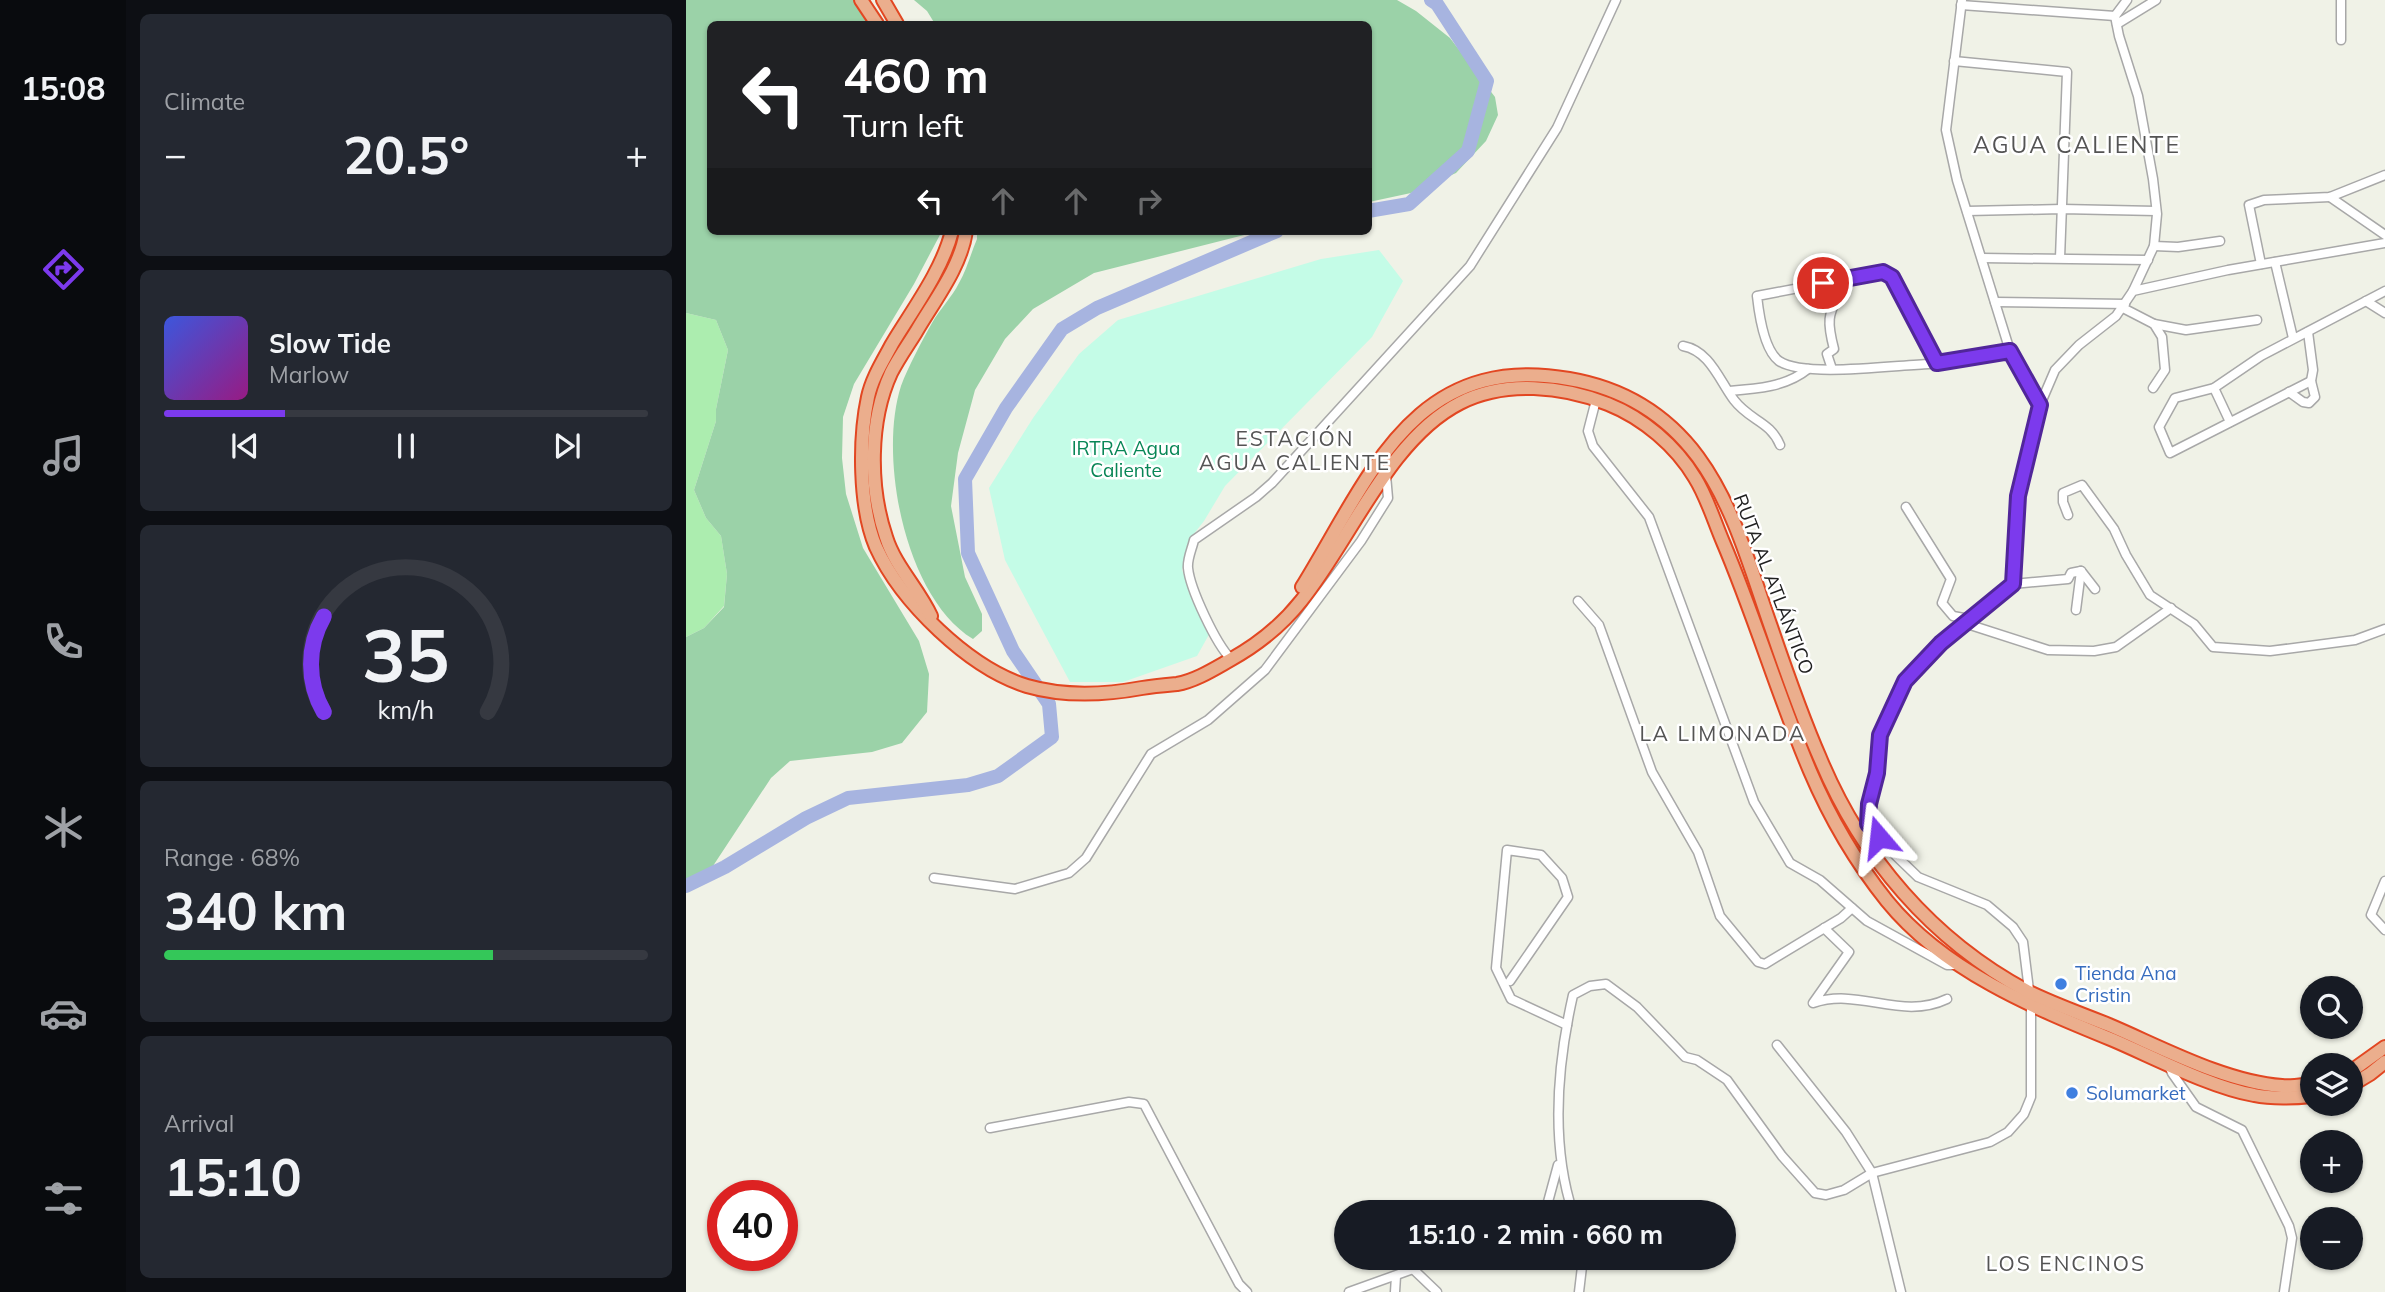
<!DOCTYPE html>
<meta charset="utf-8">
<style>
body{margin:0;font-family:Mulish,sans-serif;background:#242831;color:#f1f3f6;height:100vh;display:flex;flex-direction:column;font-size:26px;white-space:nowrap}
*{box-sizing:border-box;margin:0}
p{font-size:23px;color:#9ea1a6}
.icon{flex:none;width:38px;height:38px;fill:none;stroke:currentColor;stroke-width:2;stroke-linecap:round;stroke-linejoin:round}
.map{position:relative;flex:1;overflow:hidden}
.sheet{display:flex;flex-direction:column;gap:14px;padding:14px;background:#0d0f14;width:560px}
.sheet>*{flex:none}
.banner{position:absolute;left:21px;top:21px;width:665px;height:214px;border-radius:10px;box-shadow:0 2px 5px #0004;background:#202124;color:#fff;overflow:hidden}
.controls{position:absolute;left:1614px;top:976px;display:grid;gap:14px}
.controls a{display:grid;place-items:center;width:63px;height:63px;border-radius:50%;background:#171b24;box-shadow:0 2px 5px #0004;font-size:35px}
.speed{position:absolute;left:21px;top:1180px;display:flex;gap:14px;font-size:35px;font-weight:700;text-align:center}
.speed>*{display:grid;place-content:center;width:91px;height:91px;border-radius:50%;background:#171b24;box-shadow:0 2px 5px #0004;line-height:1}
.speed .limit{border:10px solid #d22;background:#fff;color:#111}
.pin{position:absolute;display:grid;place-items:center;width:60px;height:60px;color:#fff;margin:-30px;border:4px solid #fff;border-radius:50%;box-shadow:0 2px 7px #0007}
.me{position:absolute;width:77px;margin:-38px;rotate:343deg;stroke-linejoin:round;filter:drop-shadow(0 0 5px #0008)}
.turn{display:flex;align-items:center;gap:24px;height:147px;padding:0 21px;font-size:32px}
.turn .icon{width:91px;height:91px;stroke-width:2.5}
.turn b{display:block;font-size:49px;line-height:60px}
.lanes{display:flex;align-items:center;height:66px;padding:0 21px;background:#0003;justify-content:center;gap:35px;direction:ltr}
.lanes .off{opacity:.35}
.big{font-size:52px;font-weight:700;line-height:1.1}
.sheet .tile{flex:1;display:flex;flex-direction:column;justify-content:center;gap:10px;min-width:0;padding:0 24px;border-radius:10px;background:#242831}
.sheet .dial{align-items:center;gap:0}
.dial svg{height:182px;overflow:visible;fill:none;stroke:#363941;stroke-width:7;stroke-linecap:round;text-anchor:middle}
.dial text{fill:#f1f3f6;stroke:none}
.song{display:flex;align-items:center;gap:21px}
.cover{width:84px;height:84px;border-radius:10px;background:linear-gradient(135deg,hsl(230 70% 55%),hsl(310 70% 35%))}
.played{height:7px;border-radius:4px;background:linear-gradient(90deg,#7c3aed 25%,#363941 25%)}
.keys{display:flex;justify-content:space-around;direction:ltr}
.heat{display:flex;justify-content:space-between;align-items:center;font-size:38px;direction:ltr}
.charge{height:10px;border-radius:5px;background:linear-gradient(90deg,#34c759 68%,#363941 0)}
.trip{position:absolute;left:648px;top:1200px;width:402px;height:70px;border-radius:35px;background:#171b24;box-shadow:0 2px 5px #0004;font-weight:700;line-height:70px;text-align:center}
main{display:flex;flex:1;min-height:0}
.tabs{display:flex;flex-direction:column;width:126px;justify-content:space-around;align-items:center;background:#090b0e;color:#9ea1a6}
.tabs .icon{width:49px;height:49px}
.tabs .active{color:#7c3aed}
.tabs b{font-size:32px;color:#f1f3f6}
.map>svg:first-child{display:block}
</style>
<main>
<nav class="tabs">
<b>15:08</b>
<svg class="icon active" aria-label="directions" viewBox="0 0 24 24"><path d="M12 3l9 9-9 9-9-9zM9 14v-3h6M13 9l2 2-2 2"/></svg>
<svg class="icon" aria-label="music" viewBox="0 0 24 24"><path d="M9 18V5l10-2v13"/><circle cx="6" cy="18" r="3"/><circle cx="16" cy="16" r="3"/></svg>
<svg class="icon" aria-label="phone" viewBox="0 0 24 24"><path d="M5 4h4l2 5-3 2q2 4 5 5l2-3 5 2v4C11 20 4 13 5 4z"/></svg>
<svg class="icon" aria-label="climate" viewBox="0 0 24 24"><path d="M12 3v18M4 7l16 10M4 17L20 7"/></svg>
<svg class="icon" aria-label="car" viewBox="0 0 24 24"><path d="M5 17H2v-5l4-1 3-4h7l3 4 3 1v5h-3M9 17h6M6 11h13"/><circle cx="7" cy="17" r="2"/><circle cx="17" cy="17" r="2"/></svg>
<svg class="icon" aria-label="filters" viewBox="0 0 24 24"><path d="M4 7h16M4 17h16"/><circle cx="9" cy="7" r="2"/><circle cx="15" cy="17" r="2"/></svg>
</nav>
<section class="sheet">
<div class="tile"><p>Climate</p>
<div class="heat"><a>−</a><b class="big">20.5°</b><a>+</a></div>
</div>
<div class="tile">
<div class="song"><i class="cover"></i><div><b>Slow Tide</b><p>Marlow</p></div></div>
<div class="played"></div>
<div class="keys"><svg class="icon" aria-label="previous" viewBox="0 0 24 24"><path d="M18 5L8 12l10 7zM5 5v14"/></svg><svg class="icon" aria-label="pause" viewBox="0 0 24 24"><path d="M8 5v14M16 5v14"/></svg><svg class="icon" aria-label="next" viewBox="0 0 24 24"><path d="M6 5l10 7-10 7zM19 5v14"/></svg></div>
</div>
<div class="tile dial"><svg viewBox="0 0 100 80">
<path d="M14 69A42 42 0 1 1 86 69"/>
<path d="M14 69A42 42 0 0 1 14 27" stroke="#7c3aed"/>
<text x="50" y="56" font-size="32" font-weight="700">35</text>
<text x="50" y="72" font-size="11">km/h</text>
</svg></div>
<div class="tile"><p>Range · 68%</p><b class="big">340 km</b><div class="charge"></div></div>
<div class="tile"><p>Arrival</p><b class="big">15:10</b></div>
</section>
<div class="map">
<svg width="1699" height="1292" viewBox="0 0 1699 1292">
<rect width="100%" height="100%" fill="#f0f2e7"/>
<polygon fill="#acedaf" points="0,313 30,320 42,350 30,409 30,421 8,490 20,518 35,536 41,574 38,606 18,628 0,637"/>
<g fill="#9bd2a8">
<polygon points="0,0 173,0 185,24 24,24 24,231 256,231 228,284 168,384 157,417 156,458 160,494 177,548 233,641 243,674 241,712 216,743 186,752 104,761 85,778 25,869 0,889 0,637 18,628 38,607 41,574 35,536 20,518 8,490 30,421 30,409 42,350 30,320 0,313"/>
<polygon points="228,0 711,0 730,11 764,38 809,97 812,115 800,141 770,173 725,193 683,202 682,24 249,24 241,11"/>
<path d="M 291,231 L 574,231 L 408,273 L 347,309 L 319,339 L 289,390 L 272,453 L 265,506 L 279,577 L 296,614 L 296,631 L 287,639 C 219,598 192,457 215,386 C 222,367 236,341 246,323 C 254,309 266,297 273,283 C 281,269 285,253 291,239 Z"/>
</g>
<polygon fill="#c4fce7" points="693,250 717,281 686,337 539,486 518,521 503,540 496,570 514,615 525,631 511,656 437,682 384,682 319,560 303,488 347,418 393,354 432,320 635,259"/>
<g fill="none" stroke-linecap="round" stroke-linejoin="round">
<g stroke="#a7b4e0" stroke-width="14">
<polyline points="682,211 723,204 782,151 801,81 751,4 745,0"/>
<polyline points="0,886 39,867 120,818 162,798 282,785 312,776 366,737 363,704 327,651 282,553 279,479 320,408 376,329 411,308 591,231"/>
</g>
<defs>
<g id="minor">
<polyline points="1441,0 1429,16 1433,36 1452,96 1467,179 1471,214 1468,246 1447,291"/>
<polyline points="1655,0 1655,40"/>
<polyline points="1275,5 1429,16"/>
<polyline points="1431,24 1470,0"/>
<polyline points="1268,61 1381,72 1374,258"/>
<polyline points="1644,197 1699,235"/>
<polyline points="1281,211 1376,209 1470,211"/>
<polyline points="1468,246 1492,247 1534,241"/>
<polyline points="1296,258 1462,260"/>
<polyline points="1589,262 1607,338"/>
<polyline points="1575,264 1563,205 1578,200 1644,197 1699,175"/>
<polyline points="1680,301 1699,313"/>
<polyline points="1309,302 1439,304"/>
<polyline points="1437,308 1468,324 1476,337 1479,370 1467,388"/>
<polyline points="1468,324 1500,330 1571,320"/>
<path d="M 997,346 C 1024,351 1033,380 1048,400 C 1064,421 1084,421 1094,445"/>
<path d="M 1251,363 L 1206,277 L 1197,272 L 1071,296 C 1073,314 1078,350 1093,361 C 1117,378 1210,365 1243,364 C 1270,360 1297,355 1324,351"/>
<path d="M 1146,369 L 1141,354 L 1148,349 C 1138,311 1146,313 1159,279"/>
<polyline points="1625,381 1484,453 1473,427 1489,398 1528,388 1575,356 1699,291"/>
<polyline points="1528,388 1544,422"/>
<path d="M 1043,391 C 1071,389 1100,387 1122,369"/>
<polyline points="1603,392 1617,402 1623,403 1629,397 1625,381 1627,370 1622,332"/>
<polyline points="910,400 902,431 907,446 963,517 1068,802 1104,863 1134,880 1181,921 1261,965 1271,965"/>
<polyline points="1354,405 1369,370 1393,345 1430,316 1447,291 1542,270 1699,243"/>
<polyline points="1220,507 1265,579 1256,603 1267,616 1283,619"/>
<polyline points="1382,515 1377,502 1377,493 1396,485 1428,529 1440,555 1464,595 1508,624 1527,647 1584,651 1669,640 1699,629"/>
<polyline points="1327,584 1382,579 1385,573 1395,571 1409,589"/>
<polyline points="892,601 913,625 966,772 1012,852 1034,916 1072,962 1079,964 1155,918 1166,908"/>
<polyline points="1390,610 1395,571"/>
<polyline points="1278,623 1362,650 1408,651 1430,647 1485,608"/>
<path d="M 545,659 C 530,644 504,589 502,568 C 501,559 506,549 508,540 L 570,497 L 586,483 L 784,266 L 871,128 L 930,0"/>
<polyline points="248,878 329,889 383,873 400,858 465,754 522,720 579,670 675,541 702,498 700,475"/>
<polyline points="1699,881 1685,915 1699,930"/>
<path d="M 1138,928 L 1163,952 L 1127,1003 C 1173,987 1215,1021 1261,999"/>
<polyline points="824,981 882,897 876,878 855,855 821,850 810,968 825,999 881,1025"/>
<polyline points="1091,1045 1160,1132 1186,1173 1215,1292"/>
<polyline points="1482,1064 1486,1073 1510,1107 1556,1130 1603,1226 1606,1238 1598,1292"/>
<polyline points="304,1128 443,1102 458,1104 553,1284 561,1292"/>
<polyline points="859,1213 872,1165"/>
<path d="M 887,1213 C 864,1143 871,1066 887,995 L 904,986 L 920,984 L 951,1007 L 999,1057 L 1011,1060 L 1041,1080 L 1096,1156 L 1129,1193 L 1140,1195 L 1158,1190 L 1186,1173 L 1304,1142 L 1322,1132 L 1338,1114 L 1345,1097 L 1345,1006 L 1337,942 L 1327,927 L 1301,905 L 1232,877 L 1204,850 L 1182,823 L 1183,804 L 1191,773 L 1194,735 L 1219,681 L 1255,643 L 1327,584 L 1332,496 L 1354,405 L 1324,351 L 1271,180 L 1260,130 L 1276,0"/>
<polyline points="727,1269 751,1292"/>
<polyline points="663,1292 727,1269 742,1258"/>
<polyline points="709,1292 710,1276"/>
<polyline points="893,1292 897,1258"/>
</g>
<g id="highway">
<polyline points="175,0 191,24"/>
<polyline points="197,0 211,24"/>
<path d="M 266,231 C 256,271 227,309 206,344 C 197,361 186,378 182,397 C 173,439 173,507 190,547 C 215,602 283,668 341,686 C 379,697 418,695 456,688 C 468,686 480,685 491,684 C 509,681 528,669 544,660 C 571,645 596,625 615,601 C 664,541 703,439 774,403 C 819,380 877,386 922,404 C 957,418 990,446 1009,478 C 1021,497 1028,521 1037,542 C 1069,617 1092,696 1124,771 C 1144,818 1169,861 1201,901 C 1258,971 1346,1007 1427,1040 C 1469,1058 1524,1087 1568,1095 C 1587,1099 1606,1098 1626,1096"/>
<path d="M 616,587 C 684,477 727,352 883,379 C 936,388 980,414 1012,457 C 1048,506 1065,570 1085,627 C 1100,671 1115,715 1134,758 C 1175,857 1246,940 1341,991 C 1367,1004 1396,1014 1423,1025 C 1475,1047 1539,1082 1596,1086 C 1606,1087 1616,1085 1626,1084"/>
<path d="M 245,616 C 232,588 209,566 200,537 C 183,487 183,421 205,373 C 212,359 222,345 230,332 C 248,301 275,267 280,231"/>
<polyline points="1664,1072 1699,1047"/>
<polyline points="1664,1086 1684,1074 1699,1062"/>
</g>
</defs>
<use href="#minor" stroke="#a8a8a8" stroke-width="11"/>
<use href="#highway" stroke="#e24722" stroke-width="16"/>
<use href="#minor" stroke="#fff" stroke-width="8"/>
<use href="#highway" stroke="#ebae8d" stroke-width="12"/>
</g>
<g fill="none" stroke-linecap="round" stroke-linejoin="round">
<defs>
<polyline id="route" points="1137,283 1197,272 1206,277 1251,363 1324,351 1354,405 1332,496 1327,584 1255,643 1219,681 1194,735 1191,773 1183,804 1182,824 1193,837"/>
</defs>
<use href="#route" stroke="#51269a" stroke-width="18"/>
<use href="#route" stroke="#7c3aed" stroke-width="12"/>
</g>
<g fill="#3f7fe0" stroke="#fff" stroke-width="2.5">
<circle cx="1375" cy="984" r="7"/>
<circle cx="1386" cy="1093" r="7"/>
</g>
<g text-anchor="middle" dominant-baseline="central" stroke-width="5" stroke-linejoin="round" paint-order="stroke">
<g font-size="19" fill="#088656" stroke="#fff">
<text x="440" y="448">IRTRA Agua<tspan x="440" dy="22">Caliente</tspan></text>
</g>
<g font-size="19" fill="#212121" stroke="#fff">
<text transform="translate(1088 584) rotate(69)">RUTA AL ATLÁNTICO</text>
</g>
<g font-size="19" fill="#366cbe" stroke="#fff" text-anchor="start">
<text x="1389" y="973">Tienda Ana<tspan x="1389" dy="22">Cristin</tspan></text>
<text x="1400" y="1093">Solumarket</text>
</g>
<g font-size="21" letter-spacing="2" fill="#545454" stroke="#fff">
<text x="609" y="438">ESTACIÓN<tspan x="609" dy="24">AGUA CALIENTE</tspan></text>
<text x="1037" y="733">LA LIMONADA</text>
<text x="1380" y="1263">LOS ENCINOS</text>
</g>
<g font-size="23" letter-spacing="2" fill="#545454" stroke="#fff">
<text x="1391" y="144">AGUA CALIENTE</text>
</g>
</g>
</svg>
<div class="controls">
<a><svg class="icon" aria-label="search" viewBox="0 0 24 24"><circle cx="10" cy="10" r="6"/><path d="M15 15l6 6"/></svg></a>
<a><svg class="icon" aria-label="layers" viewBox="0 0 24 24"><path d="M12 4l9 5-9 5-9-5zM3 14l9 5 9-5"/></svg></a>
<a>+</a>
<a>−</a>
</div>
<div class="speed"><div class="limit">40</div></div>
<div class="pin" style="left:1137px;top:283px;background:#d93025"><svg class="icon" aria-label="arrive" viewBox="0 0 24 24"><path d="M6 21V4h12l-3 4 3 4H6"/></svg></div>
<svg class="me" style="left:1193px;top:837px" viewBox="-20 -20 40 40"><path d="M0-17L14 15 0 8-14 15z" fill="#7c3aed" stroke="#fff" stroke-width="4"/></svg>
<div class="trip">15:10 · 2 min · 660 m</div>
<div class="banner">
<div class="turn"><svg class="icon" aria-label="left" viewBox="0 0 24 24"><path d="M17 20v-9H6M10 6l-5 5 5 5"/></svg><div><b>460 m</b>Turn left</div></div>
<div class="lanes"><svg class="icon" aria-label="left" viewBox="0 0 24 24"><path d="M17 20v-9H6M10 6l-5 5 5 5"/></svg><svg class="icon off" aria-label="ahead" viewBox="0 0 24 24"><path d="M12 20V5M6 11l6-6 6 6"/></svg><svg class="icon off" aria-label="ahead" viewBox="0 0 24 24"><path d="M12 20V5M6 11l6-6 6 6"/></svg><svg class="icon off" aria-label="right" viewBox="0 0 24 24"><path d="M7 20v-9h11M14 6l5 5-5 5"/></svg></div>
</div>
</div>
</main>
